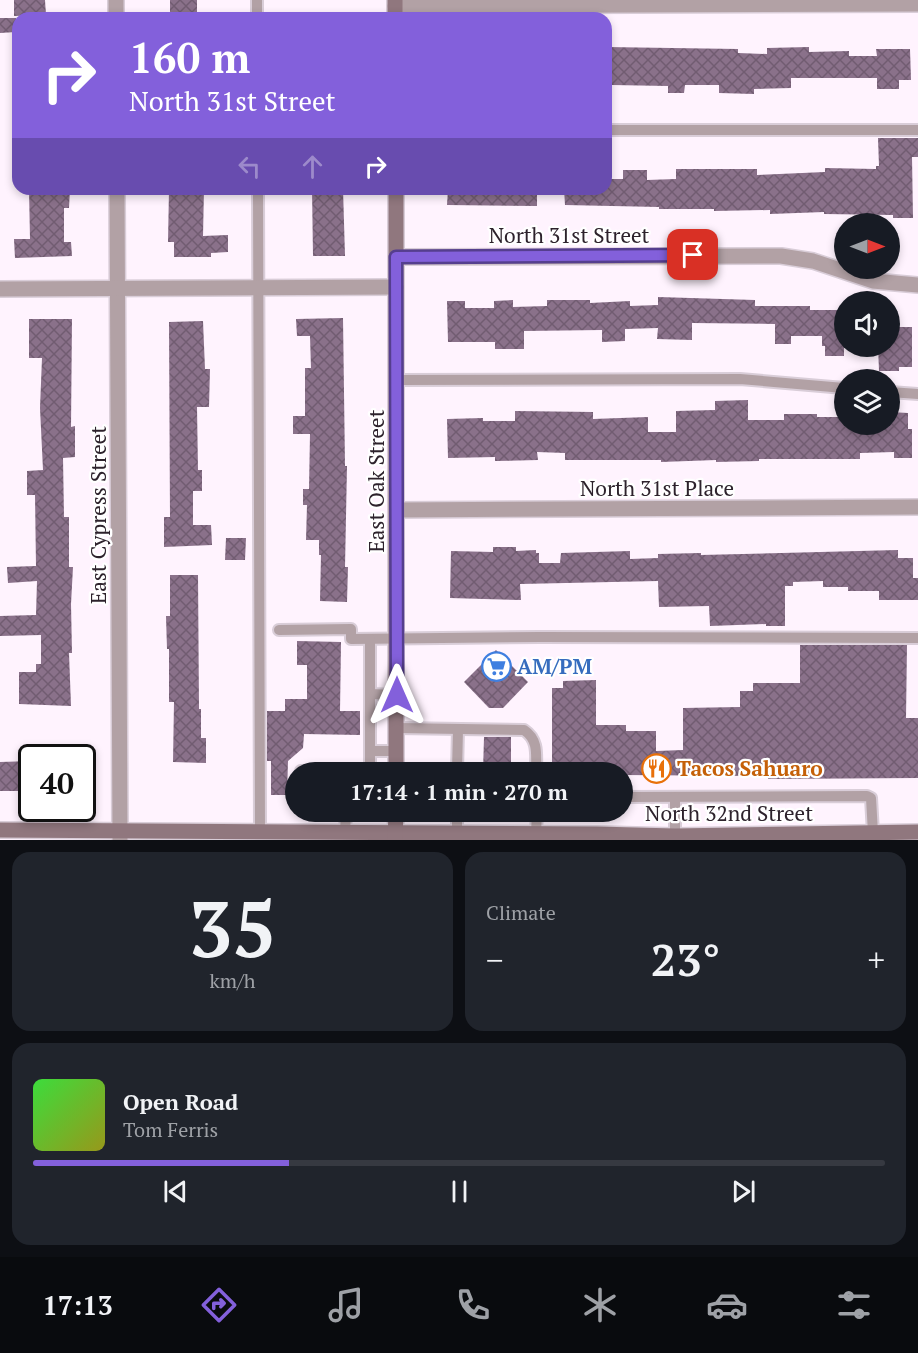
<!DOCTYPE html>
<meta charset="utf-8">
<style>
body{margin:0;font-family:"PT Serif",serif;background:#20242c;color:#f1f3f6;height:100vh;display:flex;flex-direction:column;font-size:22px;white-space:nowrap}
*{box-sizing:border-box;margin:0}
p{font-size:20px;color:#9ea1a6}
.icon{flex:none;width:33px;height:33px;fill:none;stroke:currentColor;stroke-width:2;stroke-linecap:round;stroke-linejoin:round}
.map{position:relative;height:840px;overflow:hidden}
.sheet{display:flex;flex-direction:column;gap:12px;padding:12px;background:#0d0f14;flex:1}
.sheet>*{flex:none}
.banner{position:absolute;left:12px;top:12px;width:600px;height:183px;border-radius:18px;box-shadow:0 3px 9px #0003;background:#8360db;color:#fff;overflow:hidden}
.needle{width:39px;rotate:90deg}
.tools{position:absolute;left:834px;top:213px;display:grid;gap:12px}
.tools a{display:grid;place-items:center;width:66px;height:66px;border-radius:50%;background:#171b24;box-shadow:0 3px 9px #0003;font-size:30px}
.speed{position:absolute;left:18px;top:744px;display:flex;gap:12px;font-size:30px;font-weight:700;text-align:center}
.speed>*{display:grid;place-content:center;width:78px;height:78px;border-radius:50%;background:#171b24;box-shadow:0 3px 9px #0003;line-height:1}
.speed .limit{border:3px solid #111;border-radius:9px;background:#fff;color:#111}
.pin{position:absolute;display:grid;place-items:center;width:51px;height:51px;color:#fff;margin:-26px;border-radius:12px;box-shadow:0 3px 9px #0006}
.me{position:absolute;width:66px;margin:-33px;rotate:0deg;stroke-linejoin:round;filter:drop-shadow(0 0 4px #0008)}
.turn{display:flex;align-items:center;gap:21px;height:126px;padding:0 18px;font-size:27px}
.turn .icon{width:78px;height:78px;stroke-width:2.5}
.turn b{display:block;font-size:42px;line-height:51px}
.lanes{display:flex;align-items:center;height:57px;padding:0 18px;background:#0003;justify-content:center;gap:30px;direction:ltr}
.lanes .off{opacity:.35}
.big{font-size:45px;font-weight:800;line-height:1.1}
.sheet .tile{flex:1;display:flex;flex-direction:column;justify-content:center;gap:9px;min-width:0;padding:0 21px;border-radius:18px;background:#20242c}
.sheet .dial{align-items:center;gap:0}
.dial b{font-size:78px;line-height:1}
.song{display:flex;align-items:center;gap:18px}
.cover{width:72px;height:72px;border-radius:9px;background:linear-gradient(135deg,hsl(120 70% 55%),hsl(60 70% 35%))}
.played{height:6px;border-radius:3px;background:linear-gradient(90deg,#8360db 30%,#363941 30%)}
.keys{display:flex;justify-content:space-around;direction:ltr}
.heat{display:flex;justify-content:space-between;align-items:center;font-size:33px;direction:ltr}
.sheet .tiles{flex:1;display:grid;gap:12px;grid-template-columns:1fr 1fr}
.tile:last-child{grid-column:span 2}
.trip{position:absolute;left:285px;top:762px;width:348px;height:60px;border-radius:30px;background:#171b24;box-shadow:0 3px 9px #0003;font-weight:800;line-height:60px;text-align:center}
.tabs{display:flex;height:96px;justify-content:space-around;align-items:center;background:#090b0e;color:#9ea1a6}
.tabs .icon{width:42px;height:42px}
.tabs .selected{color:#8360db}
.tabs b{font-size:27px;color:#f1f3f6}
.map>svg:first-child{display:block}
</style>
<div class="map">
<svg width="918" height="840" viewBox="0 0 918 840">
<defs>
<pattern id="building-cross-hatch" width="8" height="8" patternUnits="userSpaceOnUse" patternTransform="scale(1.5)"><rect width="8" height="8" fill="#8a718a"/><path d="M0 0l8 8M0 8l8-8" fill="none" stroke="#715c71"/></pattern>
</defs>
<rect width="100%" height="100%" fill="#fff3fe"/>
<g fill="url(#building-cross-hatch)">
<polygon points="14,0 45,0 46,15 14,16"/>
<rect x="170" y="0" width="27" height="18"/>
<polygon points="0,18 16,18 16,32 0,33"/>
<polygon points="606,47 738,49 738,53 767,54 767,48 809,47 809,52 849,51 849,56 877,56 876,49 910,49 911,80 899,80 899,89 877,89 877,78 791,78 791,88 754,89 754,94 719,93 719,85 685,85 684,93 668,93 668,86 612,85 612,76 606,76"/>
<polygon points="878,138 918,138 918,157 912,157 913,218 893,218 893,215 824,214 824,212 770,214 770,210 714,211 714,209 659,209 659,207 565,205 564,189 606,189 606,179 623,179 623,170 647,170 647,180 676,179 676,169 757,169 757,175 825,172 825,168 876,169 876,166 879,166"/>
<polygon points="29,189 70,189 69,208 64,208 64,242 71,242 72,256 15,258 14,239 30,239"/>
<polygon points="169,189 204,189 203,236 228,235 228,252 211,253 211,257 174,257 174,242 168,242"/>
<polygon points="312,189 343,189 345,256 313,256"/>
<polygon points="448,189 537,189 537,206 447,205"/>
<polygon points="658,297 755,300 755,306 810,306 810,310 844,310 844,356 825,356 825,346 822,346 822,336 791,336 791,344 775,344 775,324 692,323 692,340 657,339 658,328 625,329 625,341 602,342 602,330 524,331 524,349 495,349 495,342 448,342 447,301 465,301 465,308 494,308 494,301 513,300 513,307 547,306 547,300 590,300 590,303 630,301 630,306 658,305"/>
<polygon points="343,318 345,466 347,466 345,567 348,567 347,602 320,601 321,555 319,555 319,540 306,540 307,505 303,505 303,489 309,489 310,434 293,434 293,416 305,416 305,368 311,368 310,336 297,336 296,319"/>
<polygon points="29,319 72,319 71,427 75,426 75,457 63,458 64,517 69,517 69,567 73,567 71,604 72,653 69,653 71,706 19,704 19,672 36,672 36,664 41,664 41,635 0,636 0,616 36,615 37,581 8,583 7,567 36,566 35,495 27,495 27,471 43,470 40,408 42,358 29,358"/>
<polygon points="203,321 205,369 210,369 209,407 197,407 198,470 202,470 202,491 193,491 193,525 211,525 212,545 164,547 164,517 170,517 169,322"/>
<polygon points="890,327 912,327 912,367 899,367 899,371 879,371 878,346 890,346"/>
<polygon points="748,400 748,420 784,420 784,414 817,414 817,417 844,417 844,424 890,424 890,412 908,413 908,429 912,429 912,458 894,458 894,452 860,453 860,459 759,459 759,461 716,462 716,460 661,462 661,460 565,460 565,453 537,452 538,460 495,461 495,457 448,458 447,419 483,418 483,421 515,421 515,411 593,412 593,419 648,417 648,432 676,432 676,411 715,410 715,401"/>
<polygon points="226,538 246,538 245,560 225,560"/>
<polygon points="493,547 516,547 516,551 536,550 536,553 539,553 539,563 560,563 561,553 630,551 630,559 658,558 658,554 701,553 701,555 898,550 898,558 913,558 913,578 918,578 918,600 879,600 879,591 848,591 848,587 823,587 823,581 793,582 793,586 785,586 785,626 766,626 766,624 710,626 709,606 659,607 658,581 520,584 521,600 450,598 451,551 493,552"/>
<polygon points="170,575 198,575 199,709 201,709 201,738 206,738 206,763 173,762 174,702 169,702 169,649 167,649 166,616 170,616"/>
<polygon points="297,641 341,642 340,711 360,711 360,735 304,734 303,748 288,761 287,795 271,795 271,761 267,761 267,711 285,711 285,699 307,699 307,665 297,665"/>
<polygon points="800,645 907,645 906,718 918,718 918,778 768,779 768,776 622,775 622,772 552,772 552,688 563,688 563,681 596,680 596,725 626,725 626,731 656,731 656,751 683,750 683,708 740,707 740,691 753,691 753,683 800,683"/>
<polygon points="496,650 528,682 503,708 489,708 464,682"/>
<polygon points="484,737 511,737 511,772 483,772"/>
<polygon points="32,761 32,791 0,791 0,762"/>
</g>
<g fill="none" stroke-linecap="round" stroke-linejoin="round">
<defs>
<g id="lane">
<polyline points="257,0 257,18"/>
<polyline points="606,130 918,130"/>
<polyline points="258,189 260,832"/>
<polyline points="396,380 740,379 844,388"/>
<polyline points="890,392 918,394"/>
<polyline points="279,630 351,629 351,639 540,637 918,638"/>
<polyline points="370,694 397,695"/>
<path d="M 397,728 L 524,730 C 539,740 536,755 536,772"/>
<polyline points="370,751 397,751"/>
<polyline points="301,772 301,771 370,770 370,639"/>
<polyline points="457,772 458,729"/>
<polyline points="622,797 867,796 871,798 873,833"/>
<polyline points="675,797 675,836"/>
<polyline points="345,832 346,812"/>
<polyline points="457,833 457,812"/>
<polyline points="536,833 537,812"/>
</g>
<g id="street">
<polyline points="116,0 116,18"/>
<polyline points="395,6 918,4"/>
<polyline points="117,189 120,840"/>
<polyline points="396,257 781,256 813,261 873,281 918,285"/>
<polyline points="0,289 396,287"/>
<polyline points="397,510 918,507"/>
</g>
<g id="secondary">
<polyline points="395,0 395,18"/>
<polyline points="396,189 396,772"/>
<polyline points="0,830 597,834 675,836 918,832"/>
<polyline points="395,840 396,812"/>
</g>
</defs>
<use href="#lane" stroke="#d9cdd8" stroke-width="14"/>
<use href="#street" stroke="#d9cdd8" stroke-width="18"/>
<use href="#secondary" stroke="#d9cdd8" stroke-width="18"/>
<use href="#lane" stroke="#b2a1a5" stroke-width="10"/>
<use href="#street" stroke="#b2a1a5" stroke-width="15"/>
<use href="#secondary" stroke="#90777e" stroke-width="15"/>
</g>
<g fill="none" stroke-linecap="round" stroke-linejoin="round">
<defs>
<polyline id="route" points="397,695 396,257 693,255"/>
</defs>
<use href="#route" stroke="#553e8e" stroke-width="15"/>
<use href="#route" stroke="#8360db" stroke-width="10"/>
</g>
<defs>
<symbol id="supermarket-ring" viewBox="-11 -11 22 22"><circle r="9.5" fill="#fff" stroke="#3f7fe0" stroke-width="1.5"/><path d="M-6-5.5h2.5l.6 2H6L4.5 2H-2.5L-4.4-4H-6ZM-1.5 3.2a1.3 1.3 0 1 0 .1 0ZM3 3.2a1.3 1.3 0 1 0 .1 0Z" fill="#3f7fe0"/></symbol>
<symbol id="restaurant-ring" viewBox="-11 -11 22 22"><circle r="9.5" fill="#fff" stroke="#e8710a" stroke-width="1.5"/><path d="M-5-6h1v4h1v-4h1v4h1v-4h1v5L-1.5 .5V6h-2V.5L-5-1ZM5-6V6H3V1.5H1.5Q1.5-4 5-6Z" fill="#e8710a"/></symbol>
</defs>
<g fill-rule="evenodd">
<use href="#supermarket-ring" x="480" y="650" width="33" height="33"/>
<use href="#restaurant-ring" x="640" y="752" width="33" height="33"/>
</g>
<g text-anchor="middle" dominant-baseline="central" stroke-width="4.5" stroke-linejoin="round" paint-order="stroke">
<g font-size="21" fill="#2d222c" stroke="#fff">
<text x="569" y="235">North 31st Street</text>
<text transform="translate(376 481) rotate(-90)">East Oak Street</text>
<text x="657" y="488">North 31st Place</text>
<text transform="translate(98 515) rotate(-90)">East Cypress Street</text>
<text x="729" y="813">North 32nd Street</text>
</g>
<g font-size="21" font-weight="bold" fill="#366cbe" stroke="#fff" text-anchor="start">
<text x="517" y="666">AM/PM</text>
</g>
<g font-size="21" font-weight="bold" fill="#c56008" stroke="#fff" text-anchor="start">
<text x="677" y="768">Tacos Sahuaro</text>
</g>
</g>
</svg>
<div class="tools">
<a><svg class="needle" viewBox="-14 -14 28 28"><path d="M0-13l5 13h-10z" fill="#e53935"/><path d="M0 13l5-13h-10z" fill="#9ea1a6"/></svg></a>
<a><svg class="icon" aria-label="sound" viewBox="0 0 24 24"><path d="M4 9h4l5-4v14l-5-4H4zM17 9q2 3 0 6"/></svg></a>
<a><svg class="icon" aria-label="layers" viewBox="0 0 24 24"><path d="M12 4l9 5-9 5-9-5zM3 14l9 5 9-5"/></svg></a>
</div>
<div class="speed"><div class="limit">40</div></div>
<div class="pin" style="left:693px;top:255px;background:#d93025"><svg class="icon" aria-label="arrive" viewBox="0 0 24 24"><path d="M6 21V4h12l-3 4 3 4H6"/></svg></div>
<svg class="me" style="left:397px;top:695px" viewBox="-20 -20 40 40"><path d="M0-17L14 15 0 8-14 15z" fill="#8360db" stroke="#fff" stroke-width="4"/></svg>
<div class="trip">17:14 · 1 min · 270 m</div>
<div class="banner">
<div class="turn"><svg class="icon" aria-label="right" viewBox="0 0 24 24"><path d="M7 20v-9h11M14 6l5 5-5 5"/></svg><div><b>160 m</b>North 31st Street</div></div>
<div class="lanes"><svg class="icon off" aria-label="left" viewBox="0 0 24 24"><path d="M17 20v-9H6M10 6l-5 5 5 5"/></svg><svg class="icon off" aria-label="ahead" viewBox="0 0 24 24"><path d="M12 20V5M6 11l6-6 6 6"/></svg><svg class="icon" aria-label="right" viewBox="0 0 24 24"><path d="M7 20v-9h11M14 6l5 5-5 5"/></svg></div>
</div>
</div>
<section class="sheet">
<div class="tiles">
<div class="tile dial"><b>35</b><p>km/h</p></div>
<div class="tile"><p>Climate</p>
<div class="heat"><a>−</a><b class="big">23°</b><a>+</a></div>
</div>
<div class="tile">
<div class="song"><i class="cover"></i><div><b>Open Road</b><p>Tom Ferris</p></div></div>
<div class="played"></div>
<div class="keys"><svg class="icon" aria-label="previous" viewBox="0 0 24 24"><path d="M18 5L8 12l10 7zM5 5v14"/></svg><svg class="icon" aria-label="pause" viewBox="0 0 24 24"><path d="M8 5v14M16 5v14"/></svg><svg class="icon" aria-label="next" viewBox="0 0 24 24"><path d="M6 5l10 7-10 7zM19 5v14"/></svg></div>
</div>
</div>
</section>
<nav class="tabs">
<b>17:13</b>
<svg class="icon selected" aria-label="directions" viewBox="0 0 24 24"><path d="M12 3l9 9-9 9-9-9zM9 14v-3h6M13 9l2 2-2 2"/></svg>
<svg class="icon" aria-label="music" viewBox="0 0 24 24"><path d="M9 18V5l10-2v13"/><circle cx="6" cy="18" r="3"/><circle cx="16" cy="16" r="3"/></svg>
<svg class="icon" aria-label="phone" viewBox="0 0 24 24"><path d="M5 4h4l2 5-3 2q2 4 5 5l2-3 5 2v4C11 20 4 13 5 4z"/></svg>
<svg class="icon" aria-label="climate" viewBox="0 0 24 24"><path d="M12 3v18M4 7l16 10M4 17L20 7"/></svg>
<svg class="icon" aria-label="car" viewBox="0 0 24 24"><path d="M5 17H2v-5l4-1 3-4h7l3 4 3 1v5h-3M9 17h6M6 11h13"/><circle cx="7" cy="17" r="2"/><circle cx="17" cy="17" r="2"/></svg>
<svg class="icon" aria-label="filters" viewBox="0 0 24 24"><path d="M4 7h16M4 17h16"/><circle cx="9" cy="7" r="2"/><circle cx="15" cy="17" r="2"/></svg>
</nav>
